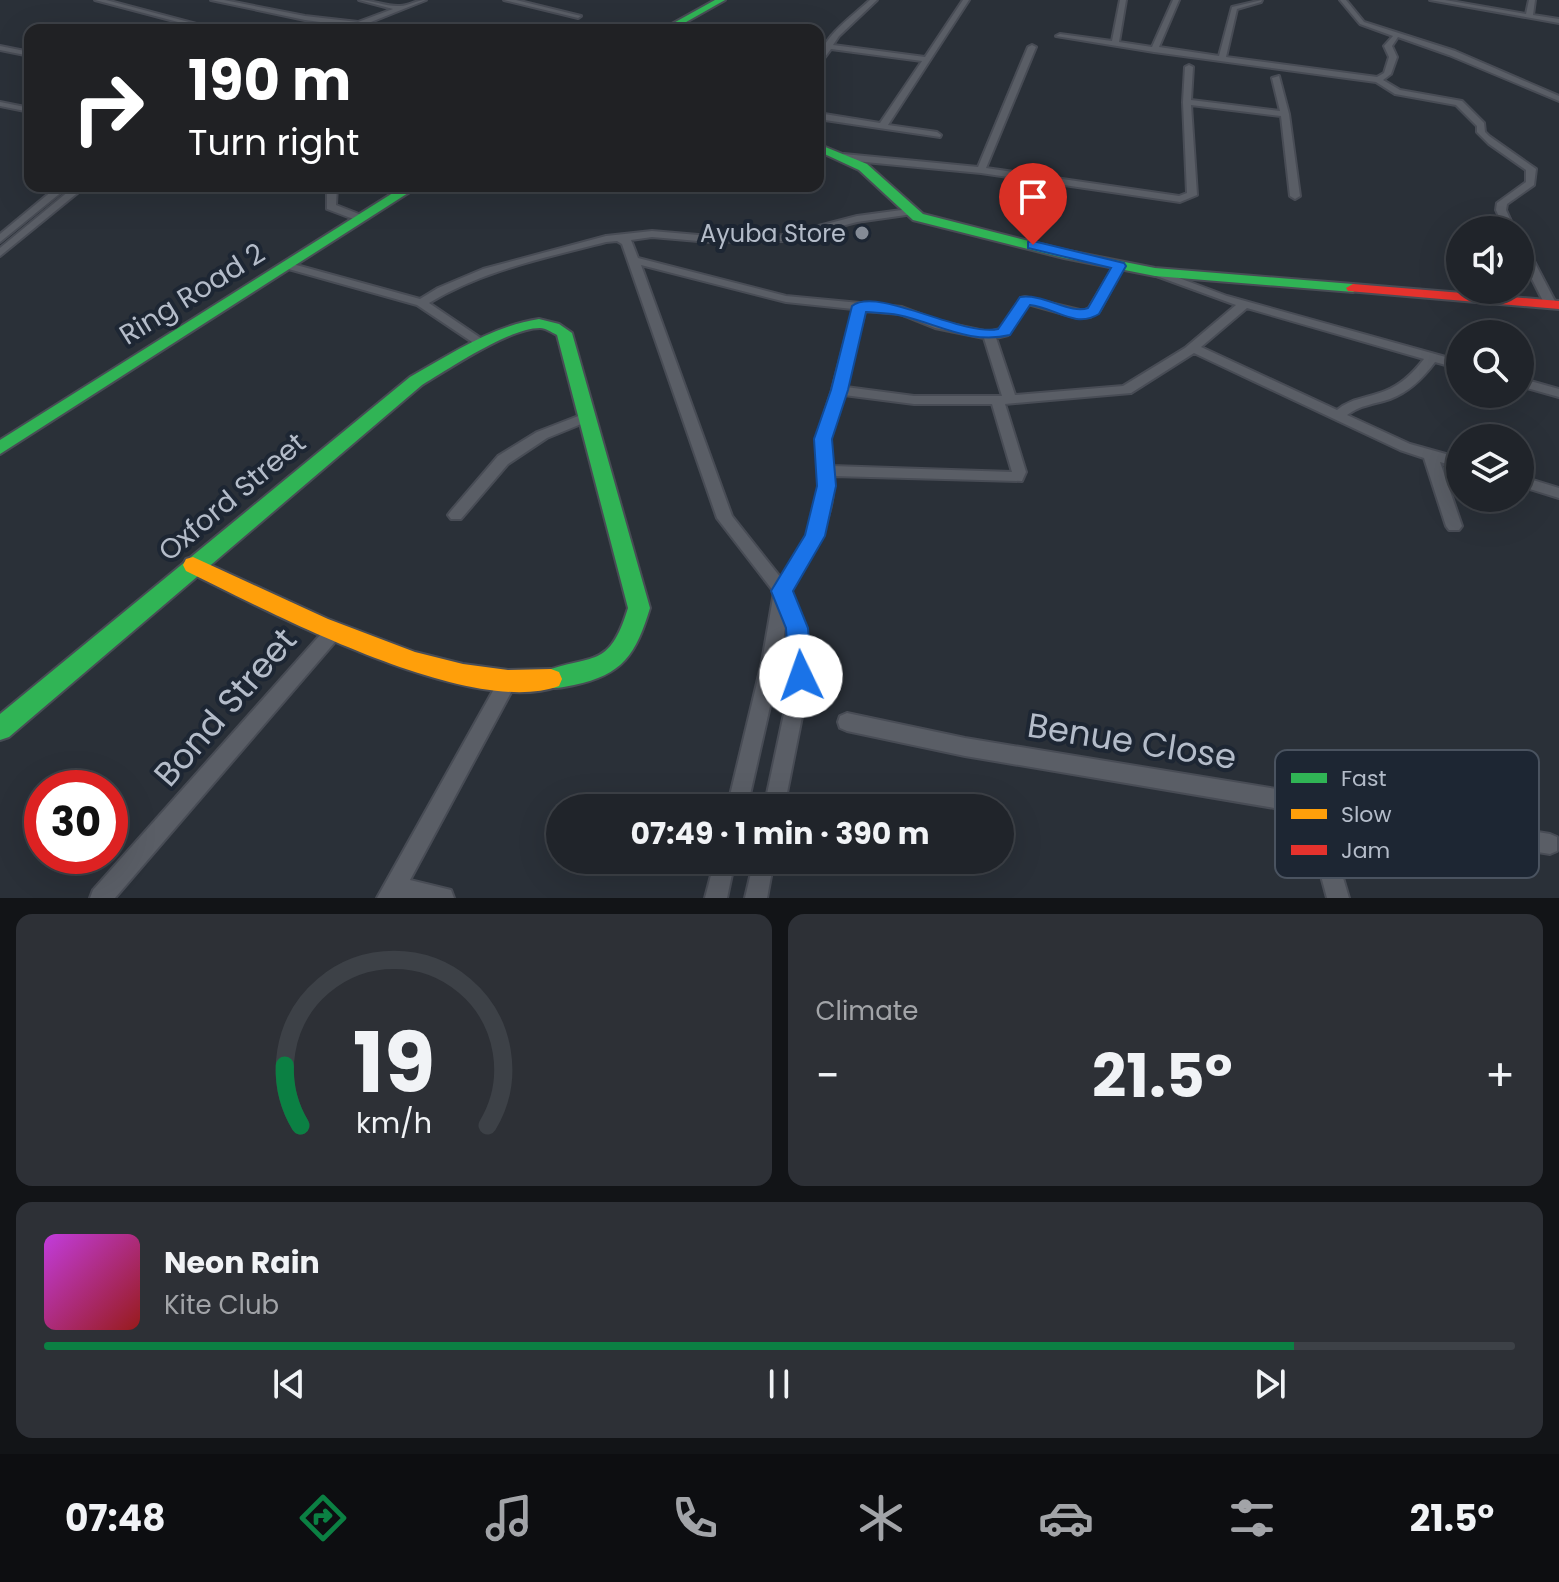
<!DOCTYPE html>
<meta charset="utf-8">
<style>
body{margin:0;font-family:Poppins,sans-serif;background:#2d3036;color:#f1f3f6;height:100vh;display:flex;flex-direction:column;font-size:30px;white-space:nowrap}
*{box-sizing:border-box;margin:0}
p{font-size:26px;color:#a2a4a8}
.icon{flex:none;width:44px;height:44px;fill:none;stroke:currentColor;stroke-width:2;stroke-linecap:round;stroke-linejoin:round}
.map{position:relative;height:898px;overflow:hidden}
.drawer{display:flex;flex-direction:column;gap:16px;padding:16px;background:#121417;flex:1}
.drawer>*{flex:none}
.guide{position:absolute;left:24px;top:24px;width:800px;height:168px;border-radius:16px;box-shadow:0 8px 32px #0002,0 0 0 2px #3d4147;background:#202124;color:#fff;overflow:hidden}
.fabs{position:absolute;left:1446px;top:216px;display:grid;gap:16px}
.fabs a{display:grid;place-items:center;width:88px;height:88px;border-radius:50%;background:#20242a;box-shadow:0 8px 32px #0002,0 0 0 2px #3d4147;font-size:40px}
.speed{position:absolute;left:24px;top:770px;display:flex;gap:16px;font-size:40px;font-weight:700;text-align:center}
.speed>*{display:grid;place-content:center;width:104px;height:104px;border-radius:50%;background:#20242a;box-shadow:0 8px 32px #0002,0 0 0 2px #3d4147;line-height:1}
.speed .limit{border:12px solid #d22;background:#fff;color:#111}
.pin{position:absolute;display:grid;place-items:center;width:68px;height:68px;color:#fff;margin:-82px -34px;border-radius:50% 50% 50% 0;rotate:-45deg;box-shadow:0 0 8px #0007}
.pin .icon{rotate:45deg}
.me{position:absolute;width:88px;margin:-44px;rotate:357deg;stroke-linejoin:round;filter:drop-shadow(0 0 6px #0008)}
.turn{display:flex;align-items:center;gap:28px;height:168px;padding:0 32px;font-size:36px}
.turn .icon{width:104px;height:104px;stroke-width:2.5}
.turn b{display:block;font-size:56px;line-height:68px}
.big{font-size:60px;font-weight:700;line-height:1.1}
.drawer .widget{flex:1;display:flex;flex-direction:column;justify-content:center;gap:12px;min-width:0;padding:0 28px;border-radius:16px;background:#2d3036}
.drawer .dial{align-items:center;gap:0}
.dial svg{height:208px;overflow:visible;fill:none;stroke:#3d4147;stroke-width:7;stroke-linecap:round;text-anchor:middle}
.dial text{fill:#f1f3f6;stroke:none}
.song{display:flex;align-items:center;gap:24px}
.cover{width:96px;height:96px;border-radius:12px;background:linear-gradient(135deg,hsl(290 70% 55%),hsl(0 70% 35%))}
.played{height:8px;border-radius:4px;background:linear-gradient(90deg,#0b8043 85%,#3d4147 85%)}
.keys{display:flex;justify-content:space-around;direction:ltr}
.heat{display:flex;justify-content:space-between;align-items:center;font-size:44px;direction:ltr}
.drawer .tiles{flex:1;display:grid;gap:16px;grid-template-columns:1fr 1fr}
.widget:last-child{grid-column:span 2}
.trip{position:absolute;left:546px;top:794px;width:468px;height:80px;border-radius:40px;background:#20242a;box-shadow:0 8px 32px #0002,0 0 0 2px #3d4147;font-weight:700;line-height:80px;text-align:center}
.tab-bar{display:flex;height:128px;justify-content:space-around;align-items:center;background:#0d0e11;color:#a2a4a8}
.tab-bar .icon{width:56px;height:56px}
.tab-bar .current{color:#0b8043}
.tab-bar b{font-size:36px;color:#f1f3f6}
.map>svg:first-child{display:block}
</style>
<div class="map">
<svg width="1559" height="898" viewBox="0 0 1559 898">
<rect width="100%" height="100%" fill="#2a3038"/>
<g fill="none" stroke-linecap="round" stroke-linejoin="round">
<defs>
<g id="street">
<polygon points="95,0 106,0 219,30 208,30"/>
<path d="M 211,0 L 224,0 L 305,16 L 358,22 L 393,9 L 359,0 C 372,0 387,7 400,6 C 409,6 416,0 426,0 L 366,24 L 381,30 L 305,20 Z"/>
<polygon points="504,0 516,0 581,16 578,18"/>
<path d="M 870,0 L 877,0 L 839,36 L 833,45 L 925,57 L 963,0 L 969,0 L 888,125 L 937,132 L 941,135 L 940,137 L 818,119 L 818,113 L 880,123 L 922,61 L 831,49 L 818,66 C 818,39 852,17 870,0 Z"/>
<polygon points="1120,0 1126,0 1119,42 1152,47 1173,0 1179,0 1159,47 1219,56 1232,7 1262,0 1261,2 1237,9 1226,57 1377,77 1384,73 1389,57 1384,46 1393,36 1360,24 1340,0 1346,0 1364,22 1455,51 1559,96 1559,101 1449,55 1398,37 1392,46 1397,57 1391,74 1383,80 1400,90 1462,101 1484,123 1485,132 1489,136 1536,169 1534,185 1507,204 1506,210 1515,230 1505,230 1496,210 1497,203 1526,182 1526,170 1489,144 1477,132 1477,126 1456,105 1395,94 1376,82 1154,52 1056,36 1060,34 1112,41"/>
<polygon points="1430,0 1445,0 1526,14 1529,0 1535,0 1533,15 1559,19 1559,23"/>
<polygon points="1032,45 1036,47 986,168 1179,196 1187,193 1183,102 1185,67 1189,65 1193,67 1191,100 1280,111 1272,78 1279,76 1289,114 1300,196 1295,199 1290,196 1281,116 1191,105 1197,195 1180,202 981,173 844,160 839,157 844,154 978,167 1028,47"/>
<polygon points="0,46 30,52 30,56 0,50"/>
<polygon points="0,102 30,108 30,112 0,106"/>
<polygon points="58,186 69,186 0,242 0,234"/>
<polygon points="75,186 86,186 0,256 0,248"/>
<polygon points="327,186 337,186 336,205 364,216 364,220 356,220 327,209"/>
<path d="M 909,209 L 914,212 L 913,214 L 857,222 L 784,241 L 710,242 L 652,237 L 631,240 L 638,258 L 786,296 L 902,307 L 942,322 L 989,332 L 1000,329 L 1021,298 L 1025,297 L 1084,311 L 1089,308 L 1115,264 L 1123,264 L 1124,266 L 1100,310 L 1090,317 L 1078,318 L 1028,304 L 1008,335 L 996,338 L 1015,395 L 1123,386 L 1185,348 L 1236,305 L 1151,274 L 1149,272 L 1155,269 L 1227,296 L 1460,361 L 1460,369 L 1435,362 C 1423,378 1409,392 1390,399 C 1375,404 1360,405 1347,415 L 1410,444 L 1460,458 L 1460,468 L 1440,462 L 1462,526 L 1459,530 L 1449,530 L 1446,526 L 1424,458 L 1400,450 L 1194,353 L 1131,393 L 1005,404 L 1026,472 L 1022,481 L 833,476 C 837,518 810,557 790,591 L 806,628 L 810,676 L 784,808 L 764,808 L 792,676 L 788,628 L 786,621 L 780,662 L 747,808 L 727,808 L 762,662 L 774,592 L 717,518 L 622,244 L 617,241 L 606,242 C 545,258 483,270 429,303 L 485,341 L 487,344 L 485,347 L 481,348 L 417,305 L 285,268 L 284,266 L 289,263 L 420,299 L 438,288 L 483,269 L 606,236 L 652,231 L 710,236 L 784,235 L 857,216 ZM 641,265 L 786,302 L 853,309 L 832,390 L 816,439 L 820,486 L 807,535 L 781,578 L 732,516 ZM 1247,308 L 1424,359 C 1414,372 1401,385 1385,391 C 1368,398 1351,398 1337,410 L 1201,347 ZM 865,311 L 900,314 L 935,328 L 984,338 L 1002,396 L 914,396 L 846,387 ZM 844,395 L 914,404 L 992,404 L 1012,472 L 832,466 L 830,439 Z"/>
<polygon points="1520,241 1525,244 1557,305 1555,307 1547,307 1545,305 1520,255"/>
<polygon points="1520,378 1559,389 1559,397 1520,386"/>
<polygon points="586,413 593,417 591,420 547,438 508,464 461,519 451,519 448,515 451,511 498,456 537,432"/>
<polygon points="1520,476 1559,488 1559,498 1520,486"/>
<polygon points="335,623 341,625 344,630 341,635 115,898 90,898 93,890 329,625"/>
<polygon points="509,671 515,673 518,679 515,685 410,880 451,890 454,898 377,898 503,673"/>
<polygon points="847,713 965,738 1307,794 1311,792 1318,796 1550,834 1557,837 1557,851 1550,854 1325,817 1349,898 1327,898 1304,813 965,756 847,731 840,728 838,722 840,716"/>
<polygon points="715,860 735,860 727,898 705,898"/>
<polygon points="754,860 774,860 767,898 745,898"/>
</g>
<g id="fast">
<polygon points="715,0 725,0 672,30 661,30"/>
<polygon points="818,144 867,164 923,214 1064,250 1155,268 1353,284 1360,288 1353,292 1155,276 1064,258 913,220 859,170 818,151"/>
<polygon points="404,186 419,186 0,454 0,440"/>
<path d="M 539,319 L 559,324 L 572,333 L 650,608 C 636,654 623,675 574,685 C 563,687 553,690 543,686 L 540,679 L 543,672 C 593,653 609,670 628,608 L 557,335 C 551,332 546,328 540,328 C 509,328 449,369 422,385 L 9,737 L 0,740 L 0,714 L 410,377 C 451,354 492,326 539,319 Z"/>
</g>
<path id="slow" d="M 193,557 L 328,619 L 415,652 L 463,664 L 508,670 L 551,669 L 559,672 L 562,679 L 559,686 C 470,719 268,611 186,571 L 183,565 L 186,559 Z"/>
<polygon id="jam" points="1353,284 1559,301 1559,309 1348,291 1346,288"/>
</defs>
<use href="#street" stroke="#484c55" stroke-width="4"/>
<use href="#fast" stroke="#484c55" stroke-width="4"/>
<use href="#slow" stroke="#484c55" stroke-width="4"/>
<use href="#jam" stroke="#484c55" stroke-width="4"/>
<use href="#street" fill="#5a5e66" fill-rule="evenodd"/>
<use href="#fast" fill="#30b455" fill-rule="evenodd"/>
<use href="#slow" fill="#ff9f0a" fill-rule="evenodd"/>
<use href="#jam" fill="#e5322d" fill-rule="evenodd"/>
</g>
<path fill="#1a73e8" stroke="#114b97" stroke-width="2" d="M 1033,241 L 1124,263 L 1126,266 L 1099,314 C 1075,329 1054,307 1030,305 L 1010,335 C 969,345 937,323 898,315 C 888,313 877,313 866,312 L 848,390 L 832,439 L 836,486 L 825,536 L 793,591 L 808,628 L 812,676 L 809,683 L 801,686 L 792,683 L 789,676 L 786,628 L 771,591 L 805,535 L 817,486 L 814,439 L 831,390 L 852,306 C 877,286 963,337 998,329 L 1020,297 C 1043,293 1071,315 1088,308 L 1111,268 L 1028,248 L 1028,242 Z"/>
<circle fill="#848b96" stroke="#1d2633" stroke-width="3" cx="862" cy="233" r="8"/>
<g text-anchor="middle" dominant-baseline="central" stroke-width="8" stroke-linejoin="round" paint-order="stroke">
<g font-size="24" fill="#b4bcc9" stroke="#1d2633" text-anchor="end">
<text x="846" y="233">Ayuba Store</text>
</g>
<g font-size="28" fill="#b4bcc9" stroke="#1d2633">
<text transform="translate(192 294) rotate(-32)">Ring Road 2</text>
<text transform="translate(232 497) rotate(-40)">Oxford Street</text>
</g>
<g font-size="34" fill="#b4bcc9" stroke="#1d2633">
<text transform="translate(225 707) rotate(-49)">Bond Street</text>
<text transform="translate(1132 741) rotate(9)">Benue Close</text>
</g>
</g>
<rect x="1275" y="750" width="264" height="128" rx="12" fill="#1d2633" stroke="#4a5360" stroke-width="2"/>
<rect x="1291" y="773" width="36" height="10" fill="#30b455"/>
<rect x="1291" y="809" width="36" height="10" fill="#ff9f0a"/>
<rect x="1291" y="845" width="36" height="10" fill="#e5322d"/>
<g font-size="22" fill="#b4bcc9">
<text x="1341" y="786">Fast</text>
<text x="1341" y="822">Slow</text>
<text x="1341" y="858">Jam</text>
</g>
</svg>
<div class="fabs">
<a><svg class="icon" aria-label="sound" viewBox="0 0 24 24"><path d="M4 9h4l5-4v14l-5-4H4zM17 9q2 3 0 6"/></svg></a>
<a><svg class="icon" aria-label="search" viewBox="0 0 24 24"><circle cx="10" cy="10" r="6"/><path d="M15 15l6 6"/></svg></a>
<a><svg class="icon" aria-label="layers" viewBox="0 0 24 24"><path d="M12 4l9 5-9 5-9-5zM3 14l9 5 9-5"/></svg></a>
</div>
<div class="speed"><div class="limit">30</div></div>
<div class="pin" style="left:1033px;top:245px;background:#d93025"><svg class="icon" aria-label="arrive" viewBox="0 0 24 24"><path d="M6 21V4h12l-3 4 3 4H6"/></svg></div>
<svg class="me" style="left:801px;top:676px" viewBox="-20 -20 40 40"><circle r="19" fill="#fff"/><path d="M0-13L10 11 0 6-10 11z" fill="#1a73e8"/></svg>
<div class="trip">07:49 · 1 min · 390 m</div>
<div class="guide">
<div class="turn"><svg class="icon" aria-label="right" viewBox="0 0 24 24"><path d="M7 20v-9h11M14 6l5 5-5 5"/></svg><div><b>190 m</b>Turn right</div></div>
</div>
</div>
<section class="drawer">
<div class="tiles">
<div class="widget dial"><svg viewBox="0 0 100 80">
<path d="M14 69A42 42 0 1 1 86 69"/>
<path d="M14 69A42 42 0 0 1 8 46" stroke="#0b8043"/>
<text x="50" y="56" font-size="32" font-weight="700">19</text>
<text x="50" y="72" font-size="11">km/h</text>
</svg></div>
<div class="widget"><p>Climate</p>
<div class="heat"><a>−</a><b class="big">21.5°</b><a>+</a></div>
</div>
<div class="widget">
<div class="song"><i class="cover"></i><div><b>Neon Rain</b><p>Kite Club</p></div></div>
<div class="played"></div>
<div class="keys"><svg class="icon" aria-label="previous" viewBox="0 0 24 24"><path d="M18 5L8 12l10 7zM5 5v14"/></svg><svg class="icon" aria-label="pause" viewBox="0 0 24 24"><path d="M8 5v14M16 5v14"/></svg><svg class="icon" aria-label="next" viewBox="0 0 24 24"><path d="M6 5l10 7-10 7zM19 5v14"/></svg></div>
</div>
</div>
</section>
<nav class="tab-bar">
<b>07:48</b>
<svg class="icon current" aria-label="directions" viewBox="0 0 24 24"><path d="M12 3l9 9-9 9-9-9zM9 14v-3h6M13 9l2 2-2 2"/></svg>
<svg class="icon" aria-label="music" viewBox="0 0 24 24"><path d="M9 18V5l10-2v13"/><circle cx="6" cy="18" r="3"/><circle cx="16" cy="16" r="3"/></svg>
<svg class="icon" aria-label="phone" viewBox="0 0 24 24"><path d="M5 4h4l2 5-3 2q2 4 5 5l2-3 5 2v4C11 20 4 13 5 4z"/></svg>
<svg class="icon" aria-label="climate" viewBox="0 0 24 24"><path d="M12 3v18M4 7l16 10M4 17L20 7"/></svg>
<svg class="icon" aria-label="car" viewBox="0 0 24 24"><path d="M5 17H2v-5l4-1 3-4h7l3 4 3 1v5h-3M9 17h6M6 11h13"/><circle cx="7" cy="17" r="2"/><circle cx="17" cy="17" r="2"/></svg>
<svg class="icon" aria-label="filters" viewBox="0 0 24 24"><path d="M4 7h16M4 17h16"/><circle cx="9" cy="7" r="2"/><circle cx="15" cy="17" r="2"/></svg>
<b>21.5°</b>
</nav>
